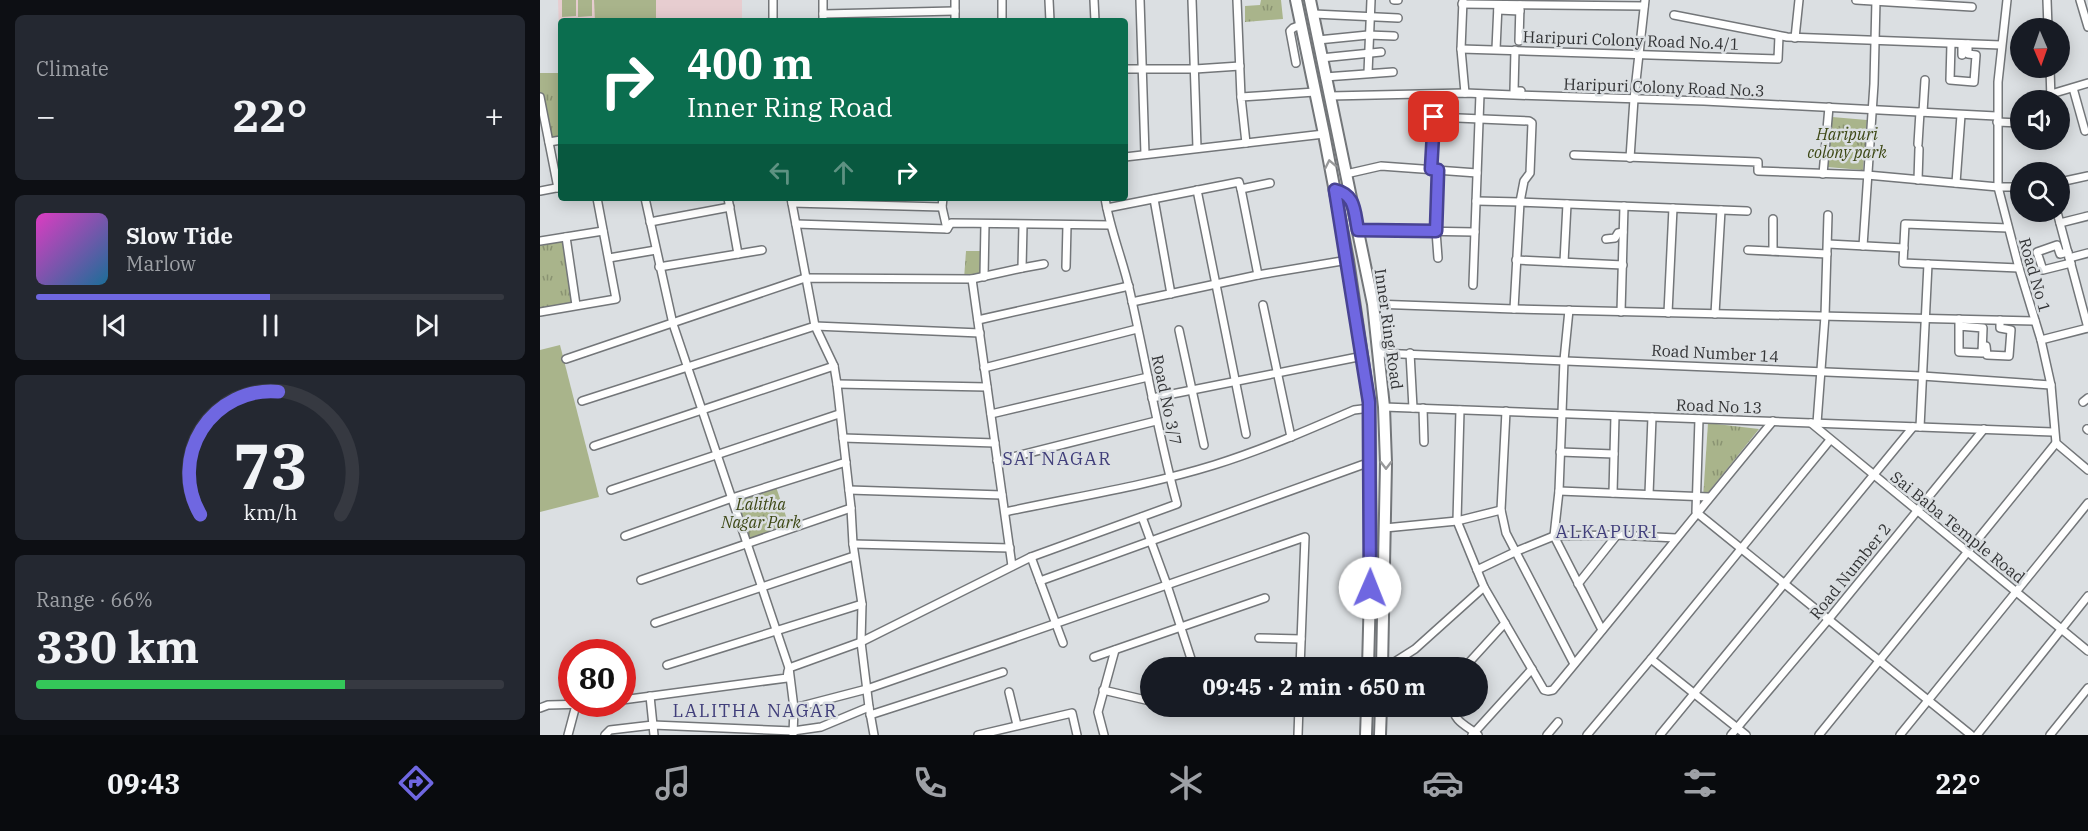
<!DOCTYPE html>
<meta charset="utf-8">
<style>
body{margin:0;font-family:"IBM Plex Serif",serif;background:#242831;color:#f1f3f6;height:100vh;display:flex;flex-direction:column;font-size:22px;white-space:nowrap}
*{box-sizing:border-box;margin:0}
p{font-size:20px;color:#9ea1a6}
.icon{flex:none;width:33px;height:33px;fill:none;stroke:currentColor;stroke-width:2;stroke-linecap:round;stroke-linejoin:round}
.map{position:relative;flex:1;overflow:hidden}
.side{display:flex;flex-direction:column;gap:15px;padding:15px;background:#0d0f14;width:540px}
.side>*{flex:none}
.hud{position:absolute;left:18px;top:18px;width:570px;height:183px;border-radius:6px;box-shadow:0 3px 15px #0003;background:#0b6e4f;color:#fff;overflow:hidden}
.needle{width:39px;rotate:178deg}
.fabs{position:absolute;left:1470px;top:18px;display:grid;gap:12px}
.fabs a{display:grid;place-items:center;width:60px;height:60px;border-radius:50%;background:#171b24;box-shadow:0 3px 15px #0003;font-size:30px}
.speed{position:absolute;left:18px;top:639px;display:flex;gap:12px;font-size:30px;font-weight:700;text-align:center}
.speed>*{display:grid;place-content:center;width:78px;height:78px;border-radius:50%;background:#171b24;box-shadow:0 3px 15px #0003;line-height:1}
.speed .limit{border:9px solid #d22;background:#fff;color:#111}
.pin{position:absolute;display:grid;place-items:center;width:51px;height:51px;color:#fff;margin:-26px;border-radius:12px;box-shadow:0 3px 9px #0006}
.me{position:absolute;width:66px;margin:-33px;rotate:1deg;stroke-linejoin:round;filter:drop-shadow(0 0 4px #0008)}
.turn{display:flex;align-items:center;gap:21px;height:126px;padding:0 30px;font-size:27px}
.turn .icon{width:78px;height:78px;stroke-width:2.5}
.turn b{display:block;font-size:42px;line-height:51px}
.lanes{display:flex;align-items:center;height:57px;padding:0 30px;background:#0003;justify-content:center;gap:30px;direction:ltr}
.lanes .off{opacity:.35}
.big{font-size:45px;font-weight:800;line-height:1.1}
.side .tile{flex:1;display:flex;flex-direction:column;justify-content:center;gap:9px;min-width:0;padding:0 21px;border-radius:9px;background:#242831}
.side .dial{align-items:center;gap:0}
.dial svg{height:156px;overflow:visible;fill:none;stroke:#363941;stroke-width:7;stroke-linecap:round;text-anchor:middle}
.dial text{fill:#f1f3f6;stroke:none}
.song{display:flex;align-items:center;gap:18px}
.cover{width:72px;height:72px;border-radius:9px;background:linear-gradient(135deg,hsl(310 70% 55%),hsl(200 70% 35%))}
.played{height:6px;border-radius:3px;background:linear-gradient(90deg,#6f67e1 50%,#363941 50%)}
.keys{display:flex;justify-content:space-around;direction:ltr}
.heat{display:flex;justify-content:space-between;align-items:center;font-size:33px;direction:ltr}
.charge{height:9px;border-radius:4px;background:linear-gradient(90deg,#34c759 66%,#363941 0)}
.trip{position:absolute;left:600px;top:657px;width:348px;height:60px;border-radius:30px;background:#171b24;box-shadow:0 3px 15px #0003;font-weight:800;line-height:60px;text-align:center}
.menu{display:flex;height:96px;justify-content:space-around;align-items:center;background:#090b0e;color:#9ea1a6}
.menu .icon{width:42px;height:42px}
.menu .current{color:#6f67e1}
.menu b{font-size:27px;color:#f1f3f6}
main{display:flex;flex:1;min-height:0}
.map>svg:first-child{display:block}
</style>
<main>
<section class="side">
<div class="tile"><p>Climate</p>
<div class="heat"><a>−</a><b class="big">22°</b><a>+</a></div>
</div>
<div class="tile">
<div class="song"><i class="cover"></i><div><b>Slow Tide</b><p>Marlow</p></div></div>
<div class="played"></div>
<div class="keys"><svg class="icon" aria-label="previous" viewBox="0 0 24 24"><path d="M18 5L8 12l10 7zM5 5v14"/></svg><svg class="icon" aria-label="pause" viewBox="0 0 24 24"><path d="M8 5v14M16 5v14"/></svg><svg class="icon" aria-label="next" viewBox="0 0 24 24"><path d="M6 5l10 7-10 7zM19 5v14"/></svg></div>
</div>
<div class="tile dial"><svg viewBox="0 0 100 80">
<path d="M14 69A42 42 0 1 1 86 69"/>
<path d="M14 69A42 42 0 0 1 54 6" stroke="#6f67e1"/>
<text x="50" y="56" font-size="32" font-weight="700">73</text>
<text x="50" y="72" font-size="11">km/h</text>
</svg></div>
<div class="tile"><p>Range · 66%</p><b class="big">330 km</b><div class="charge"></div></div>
</section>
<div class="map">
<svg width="1548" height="735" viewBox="0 0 1548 735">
<defs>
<pattern id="park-tufts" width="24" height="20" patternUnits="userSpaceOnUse" patternTransform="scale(1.5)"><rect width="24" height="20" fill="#a9b48b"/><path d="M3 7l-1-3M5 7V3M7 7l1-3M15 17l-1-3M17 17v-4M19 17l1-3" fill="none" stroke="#8a9372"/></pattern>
</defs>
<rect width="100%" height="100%" fill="#dbdfe2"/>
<polygon fill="#e7cdd0" points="18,0 202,0 202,21 21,21 20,66"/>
<g fill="#a9b48b">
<polygon points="22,0 36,0 36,16 22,17"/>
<polygon points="38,0 52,0 52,16 38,17"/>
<polygon points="54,0 116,0 116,21 55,21"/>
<polygon points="20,345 59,497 0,512 0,350"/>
</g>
<g fill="url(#park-tufts)">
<polygon points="721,0 741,0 743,19 705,22 705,6 720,5"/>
<polygon points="0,73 21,73 21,140 9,142 0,97"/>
<polygon points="1292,117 1327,120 1323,170 1287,167"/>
<polygon points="26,237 36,305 0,312 0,241"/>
<polygon points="426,251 445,251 444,277 424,279"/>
<polygon points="1168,423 1219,429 1163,499"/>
<polygon points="235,484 250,528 207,543 192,498"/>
</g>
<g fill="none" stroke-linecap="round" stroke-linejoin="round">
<defs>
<g id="minor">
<polyline points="233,0 233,21"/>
<polyline points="283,0 283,21"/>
<polyline points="415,0 415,21"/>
<polyline points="462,0 462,21"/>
<polyline points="509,0 510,21"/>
<polyline points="554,0 555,21"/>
<polyline points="600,0 605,154"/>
<polyline points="652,0 657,148"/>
<polyline points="697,0 701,97"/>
<polyline points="854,0 858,0"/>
<polyline points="923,0 921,49 925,93"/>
<polyline points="1316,0 1432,7"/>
<polyline points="1467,0 1458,82 1458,187 1479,268 1501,340 1511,385 1516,443 1548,470"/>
<polyline points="1507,0 1508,28"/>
<polyline points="1540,0 1548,27"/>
<polyline points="922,4 1104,6"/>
<polyline points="958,10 980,11"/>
<polyline points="283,14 415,11"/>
<polyline points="774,14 858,18"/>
<polyline points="1134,15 1247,37 1461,45"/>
<polyline points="1255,38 1259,0"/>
<polyline points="778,40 828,35 854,36"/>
<polyline points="979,41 980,5"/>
<polyline points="1411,44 1410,80 1434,82 1436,55 1428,54 1428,44"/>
<polyline points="921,49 1238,59 1239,36"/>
<polyline points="956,49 958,5"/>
<polyline points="975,50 974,91 981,91"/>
<polyline points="1422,55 1422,44"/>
<polyline points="781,58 841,52"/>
<polyline points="756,63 750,31 753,28 761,25"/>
<polyline points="1510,68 1511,100"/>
<polyline points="585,69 655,69 700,66"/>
<polyline points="828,73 831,0"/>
<polyline points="785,77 853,72"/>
<polyline points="1533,88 1545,131"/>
<polyline points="1511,94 1548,83"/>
<polyline points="790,96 925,93 974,95 1164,101 1456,116"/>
<polyline points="0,97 18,188"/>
<polyline points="1383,112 1385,80"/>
<polyline points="1457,122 1480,123"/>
<polyline points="9,142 21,140"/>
<polyline points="706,143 701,97 775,92"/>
<polyline points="1378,144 1380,112"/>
<polyline points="1034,155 1218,162 1218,171 1327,175 1458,187 1480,187"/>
<polyline points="585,157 784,134"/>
<polyline points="1090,158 1094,99 1105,0"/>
<polyline points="891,169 894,117 989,121 992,123 990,173 984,181 980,202 936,201"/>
<polyline points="806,174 841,166 937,173"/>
<polyline points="1283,174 1289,107"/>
<polyline points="1378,180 1379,149"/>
<polyline points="1520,182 1548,176"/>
<polyline points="1416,183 1421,115"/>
<polyline points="701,189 718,275"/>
<polyline points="657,190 706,434"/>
<polyline points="0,191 21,187"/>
<polyline points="105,198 133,324 249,668 254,708 253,735"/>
<polyline points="188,198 198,254"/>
<polyline points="251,198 275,326 294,366 297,384 311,508 313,544 322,604 321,642 329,707 334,735"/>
<polyline points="614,199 631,294"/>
<polyline points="252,203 402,207 403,198"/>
<polyline points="402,207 407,229"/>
<polyline points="567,208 699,182 701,189 730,183"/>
<polyline points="1517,212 1548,328"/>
<polyline points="110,222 190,207"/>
<polyline points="1520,223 1548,216"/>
<polyline points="256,224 407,229 411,223 570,225"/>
<polyline points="1468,228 1365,224 1363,263 1479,268"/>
<polyline points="818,230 935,232"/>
<polyline points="26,237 36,305"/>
<polyline points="1066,239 1075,238 1078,233 1083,232"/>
<polyline points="0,241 63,231"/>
<polyline points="1288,244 1364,248"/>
<polyline points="1323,246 1334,84 1336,0"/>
<polyline points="1208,250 1287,254"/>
<polyline points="1233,251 1233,219"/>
<polyline points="1528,252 1520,254 1517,245 1497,252 1503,270 1531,263"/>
<polyline points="69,258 116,250"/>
<polyline points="898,258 896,231 898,170"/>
<polyline points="1529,258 1548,253"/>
<polyline points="976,260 1083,265"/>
<polyline points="1024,262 1027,204"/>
<polyline points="119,267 222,250"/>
<polyline points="526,267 527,225"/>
<polyline points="482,268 504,264"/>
<polyline points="444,277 445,224"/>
<polyline points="432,279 472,566"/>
<polyline points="933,285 940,94"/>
<polyline points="592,302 718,275 808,260"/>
<polyline points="833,304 974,309 1495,321"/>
<polyline points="723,305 751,437"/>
<polyline points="974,309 980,202 1207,211"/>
<polyline points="1029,310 1024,360 1019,491 1014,536 1062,630"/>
<polyline points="0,312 76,299 57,198"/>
<polyline points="1081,312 1084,206"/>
<polyline points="1128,313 1133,208"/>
<polyline points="1175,314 1181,210"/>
<polyline points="438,320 589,286"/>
<polyline points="1419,326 1443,328 1442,353 1419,352 1419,319"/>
<polyline points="639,330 664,445"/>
<polyline points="1501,340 1548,328"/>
<polyline points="1446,346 1447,355 1469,356 1471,330 1460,328 1460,320"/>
<polyline points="838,353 1382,376 1511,385"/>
<polyline points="870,353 873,408"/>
<polyline points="26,359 265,278 432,279 482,268 483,225"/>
<polyline points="444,368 597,329"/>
<polyline points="297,384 447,387"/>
<polyline points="612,398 823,356"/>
<polyline points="42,401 275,326 440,333"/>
<polyline points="1543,402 1548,398"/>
<polyline points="844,407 1513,432"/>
<polyline points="883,408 884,442"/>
<path d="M 920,410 L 917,521 L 944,587 L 1004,690 L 1008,691 L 1013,690 C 1087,601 1159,510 1233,421"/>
<polyline points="966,411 961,510 966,533 1034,664"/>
<polyline points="451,414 608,377"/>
<polyline points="1159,419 1156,512 1431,735"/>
<polyline points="1271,423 1548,651"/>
<polyline points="1277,423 1285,316 1288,215"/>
<polyline points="1380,427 1388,264"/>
<polyline points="1547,429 1548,430"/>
<polyline points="303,438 455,443"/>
<polyline points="54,446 294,366"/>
<polyline points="1020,452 1074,454"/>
<polyline points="457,461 616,421"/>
<polyline points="71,490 299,414"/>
<polyline points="309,490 462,495"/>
<polyline points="1019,491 1169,497"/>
<polyline points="1073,493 1075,416"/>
<polyline points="1109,494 1112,417"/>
<path d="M 465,512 C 534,497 606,486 674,465 C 722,450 768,430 814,410 L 830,408"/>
<polyline points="602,517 627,585 654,668"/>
<polyline points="845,528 917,521 961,510"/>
<polyline points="85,536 192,498 306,462"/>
<polyline points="313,544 470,548"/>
<polyline points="491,557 523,643"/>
<polyline points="937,570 977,551 1014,536 1077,535 1136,538"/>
<polyline points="101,580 311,508"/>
<polyline points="500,581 830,462"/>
<polyline points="1038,584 1077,535"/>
<polyline points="115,623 314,556"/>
<polyline points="719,638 761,639"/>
<polyline points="554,657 725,598"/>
<polyline points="1111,659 1206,735"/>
<polyline points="842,663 853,663 875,649 944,587"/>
<polyline points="127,665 322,604"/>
<path d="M 249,668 L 321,642 L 491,557 L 637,504 C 618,434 606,363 590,292 C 583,260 570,230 565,198"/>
<polyline points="924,668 965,623"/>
<polyline points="563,690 610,701"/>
<polyline points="469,692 477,725"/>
<polyline points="110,696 114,735"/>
<polyline points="82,700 247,678 248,671"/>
<path d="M 913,706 C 913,722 928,726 938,735"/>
<polyline points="0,708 8,705 48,704"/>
<polyline points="254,708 327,689 765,537 760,668"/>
<polyline points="330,715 463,672"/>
<polyline points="28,735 36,705"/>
<polyline points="65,735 70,730 113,725 253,731 281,727 329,707"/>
<polyline points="438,735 532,713 537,735"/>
<polyline points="564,735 558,712 575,650"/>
<polyline points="758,735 759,706"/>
<polyline points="932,735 992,669"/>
<polyline points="1007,735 1018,722"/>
<polyline points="1047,735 1111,659 1290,440"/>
<polyline points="1120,735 1373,427"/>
<polyline points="1191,735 1288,620 1444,429"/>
<polyline points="1279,735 1516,443"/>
<polyline points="1360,735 1548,503"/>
<polyline points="1437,735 1548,596"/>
<polyline points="1510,735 1548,688"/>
</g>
<g id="highway">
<polyline points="756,0 784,134 808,260 829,402 831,551 828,668"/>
<polyline points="770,0 833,304 844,407 846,463 842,668"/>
<polyline points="826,735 827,706"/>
<polyline points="840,735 841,706"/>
</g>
</defs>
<use href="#minor" stroke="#737679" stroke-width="10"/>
<use href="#highway" stroke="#737679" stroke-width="14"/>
<use href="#minor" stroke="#fff" stroke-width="7"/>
<use href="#highway" stroke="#fff" stroke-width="10"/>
</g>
<defs><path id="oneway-chevron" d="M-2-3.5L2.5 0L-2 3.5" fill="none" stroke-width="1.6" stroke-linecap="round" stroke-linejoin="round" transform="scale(1.5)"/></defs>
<g stroke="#98999a">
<use href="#oneway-chevron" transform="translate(790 164) rotate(-101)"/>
<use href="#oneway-chevron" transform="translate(846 465) rotate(90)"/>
</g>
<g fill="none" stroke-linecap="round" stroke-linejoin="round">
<defs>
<path id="route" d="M 830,588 L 829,402 L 795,190 C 816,195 814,211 818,230 L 896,231 L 898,170 L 891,169 L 894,117"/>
</defs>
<use href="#route" stroke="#484392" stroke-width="15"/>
<use href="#route" stroke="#6f67e1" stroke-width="10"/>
</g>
<g text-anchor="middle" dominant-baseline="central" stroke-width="5" stroke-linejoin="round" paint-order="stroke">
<g font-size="16" fill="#323335" stroke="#dbdfe2">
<text transform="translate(1091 40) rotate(2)">Haripuri Colony Road No.4/1</text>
<text transform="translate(1124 87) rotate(2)">Haripuri Colony Road No.3</text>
<text transform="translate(1495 275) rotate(74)">Road No 1</text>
<text transform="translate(849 329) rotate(82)">Inner Ring Road</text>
<text transform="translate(1175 353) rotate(3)">Road Number 14</text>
<text transform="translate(627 400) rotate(78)">Road No 3/7</text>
<text transform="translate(1179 406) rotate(2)">Road No 13</text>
<text transform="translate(1418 527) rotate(39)">Sai Baba Temple Road</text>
<text transform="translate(1310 571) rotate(-51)">Road Number 2</text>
</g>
<g font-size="16" font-style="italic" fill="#3c4714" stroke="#dbdfe2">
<text x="1307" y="134">Haripuri<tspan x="1307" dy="18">colony park</tspan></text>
<text x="221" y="504">Lalitha<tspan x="221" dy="18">Nagar Park</tspan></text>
</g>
<g font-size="18" letter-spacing="1.5" fill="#403e7a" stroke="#dbdfe2">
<text x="517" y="458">SAI NAGAR</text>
<text x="1067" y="531">ALKAPURI</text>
<text x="215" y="710">LALITHA NAGAR</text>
</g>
</g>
</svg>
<div class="fabs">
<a><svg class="needle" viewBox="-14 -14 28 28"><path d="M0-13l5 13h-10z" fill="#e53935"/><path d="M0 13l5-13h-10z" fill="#9ea1a6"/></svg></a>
<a><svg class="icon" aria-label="sound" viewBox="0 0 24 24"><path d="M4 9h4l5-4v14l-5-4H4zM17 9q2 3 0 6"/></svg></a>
<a><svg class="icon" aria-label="search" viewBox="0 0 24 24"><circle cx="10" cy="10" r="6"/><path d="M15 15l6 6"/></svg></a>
</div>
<div class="speed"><div class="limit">80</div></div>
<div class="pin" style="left:894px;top:117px;background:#d93025"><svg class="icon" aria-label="arrive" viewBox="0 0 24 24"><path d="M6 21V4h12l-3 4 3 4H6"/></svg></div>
<svg class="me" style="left:830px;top:588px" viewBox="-20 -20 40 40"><circle r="19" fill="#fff"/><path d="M0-13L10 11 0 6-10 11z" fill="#6f67e1"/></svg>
<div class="trip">09:45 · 2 min · 650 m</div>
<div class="hud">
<div class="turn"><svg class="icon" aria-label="right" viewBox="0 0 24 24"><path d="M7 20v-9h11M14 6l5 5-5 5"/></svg><div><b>400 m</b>Inner Ring Road</div></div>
<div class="lanes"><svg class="icon off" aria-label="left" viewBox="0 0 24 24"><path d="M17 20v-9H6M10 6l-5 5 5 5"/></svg><svg class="icon off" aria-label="ahead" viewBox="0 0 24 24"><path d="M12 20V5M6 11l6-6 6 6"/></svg><svg class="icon" aria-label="right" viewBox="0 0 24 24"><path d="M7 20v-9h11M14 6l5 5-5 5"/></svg></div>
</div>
</div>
</main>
<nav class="menu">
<b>09:43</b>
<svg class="icon current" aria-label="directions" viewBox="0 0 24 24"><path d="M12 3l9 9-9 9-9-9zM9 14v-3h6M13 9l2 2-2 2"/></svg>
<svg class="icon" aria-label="music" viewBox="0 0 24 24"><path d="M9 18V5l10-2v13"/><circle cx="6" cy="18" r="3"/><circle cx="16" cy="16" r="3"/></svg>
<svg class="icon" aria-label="phone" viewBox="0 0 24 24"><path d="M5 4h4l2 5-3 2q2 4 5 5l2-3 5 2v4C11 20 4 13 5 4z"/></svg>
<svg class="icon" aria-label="climate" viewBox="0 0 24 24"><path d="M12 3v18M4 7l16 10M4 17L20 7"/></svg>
<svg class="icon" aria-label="car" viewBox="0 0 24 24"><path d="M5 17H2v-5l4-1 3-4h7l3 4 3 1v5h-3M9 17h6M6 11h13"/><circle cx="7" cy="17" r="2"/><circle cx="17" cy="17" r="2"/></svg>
<svg class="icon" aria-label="filters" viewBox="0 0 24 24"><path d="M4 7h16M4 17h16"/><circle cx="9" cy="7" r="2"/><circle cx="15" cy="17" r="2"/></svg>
<b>22°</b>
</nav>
